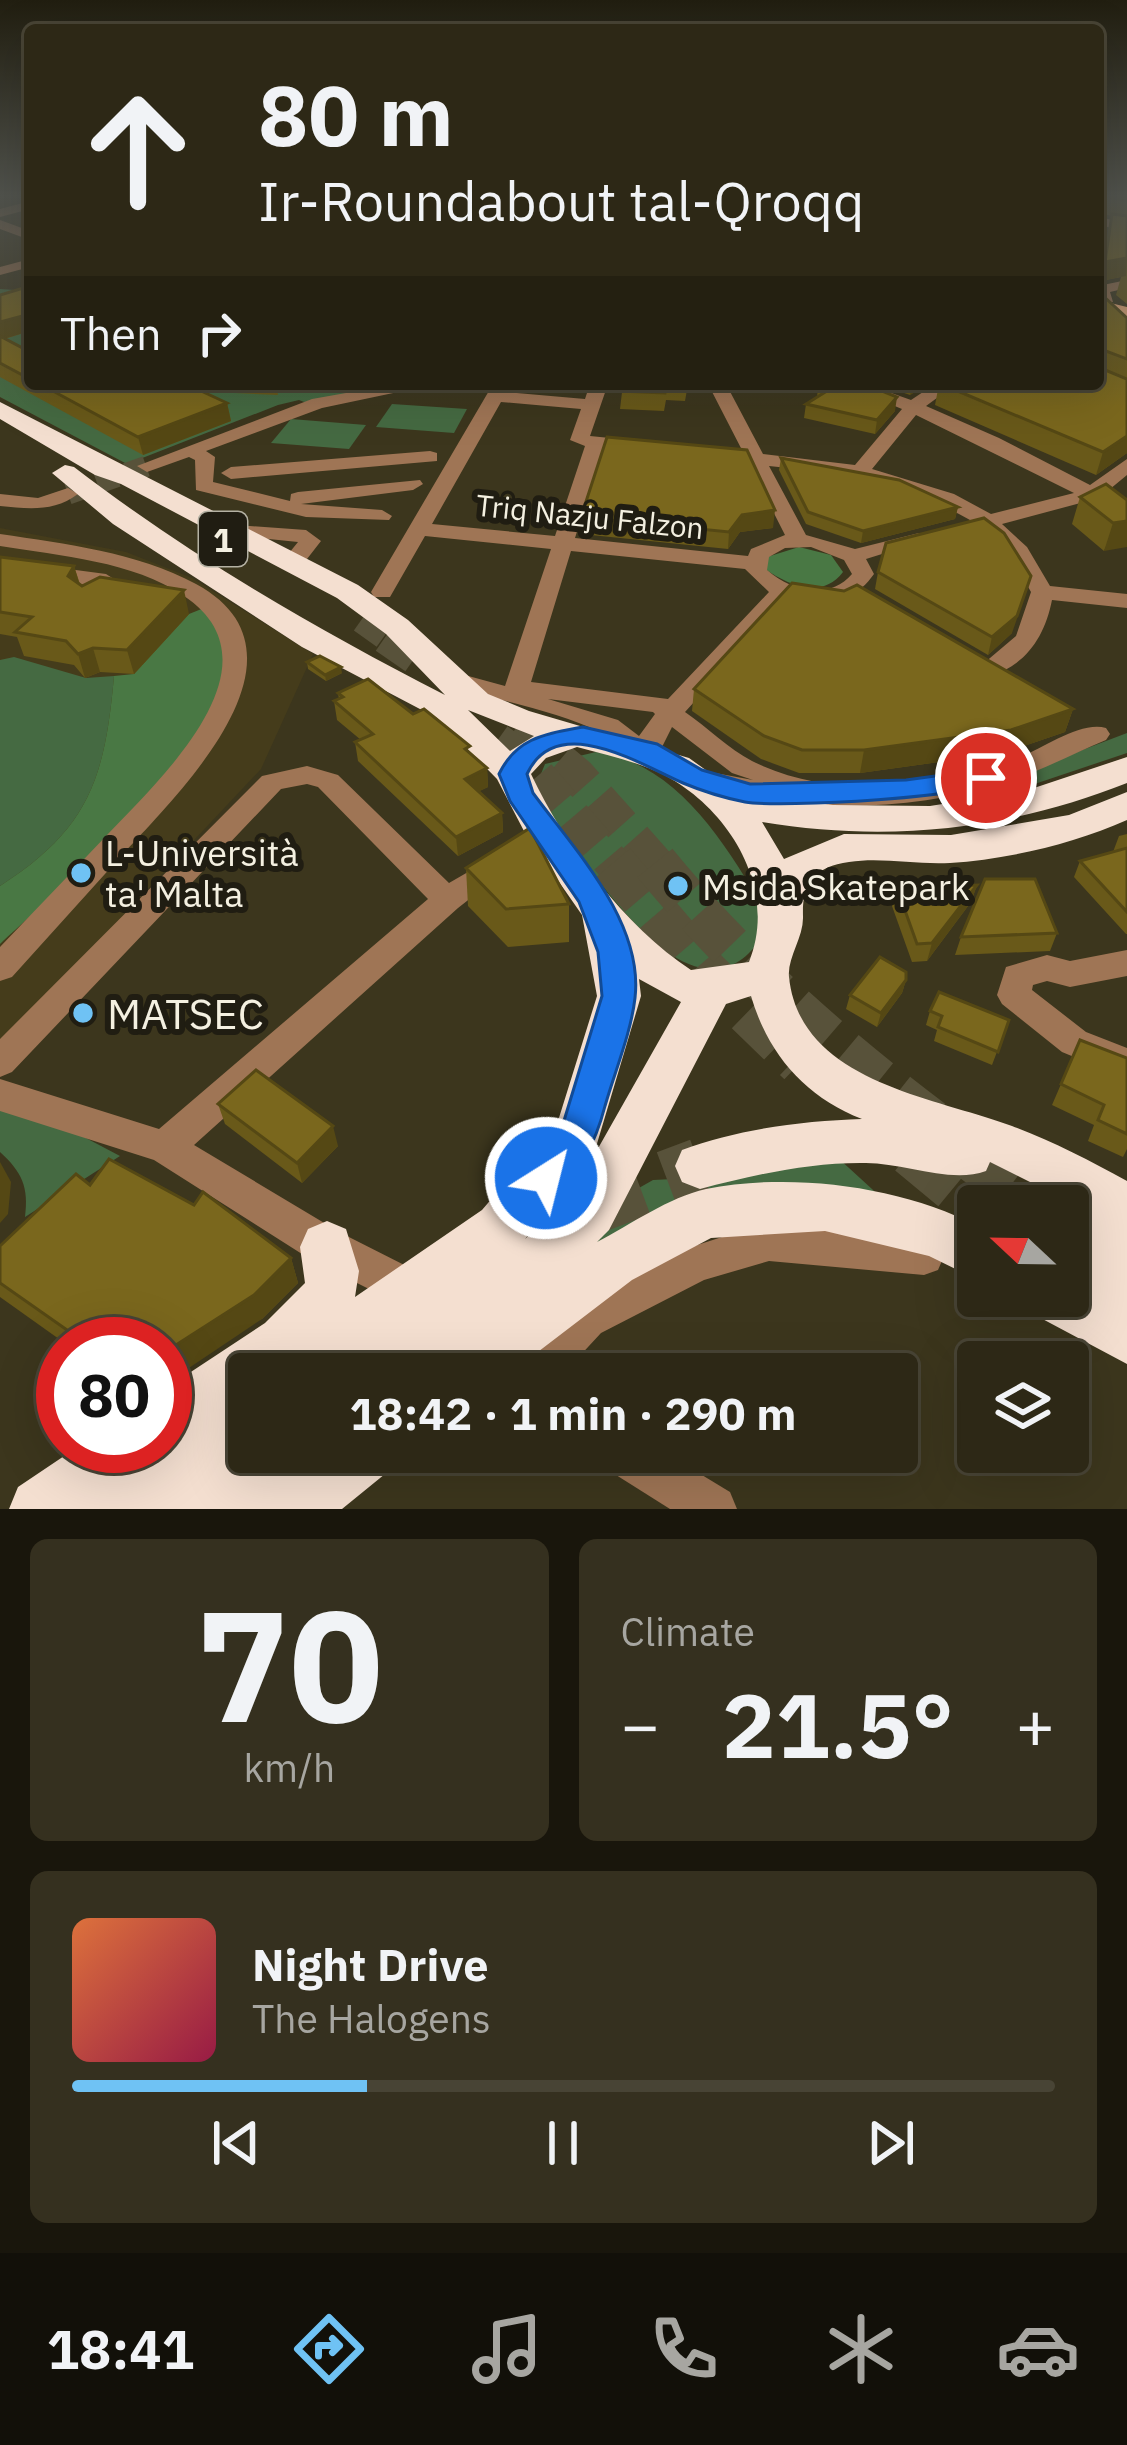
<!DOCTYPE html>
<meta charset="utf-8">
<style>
body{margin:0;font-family:"IBM Plex Sans",sans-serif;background:#35301f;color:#f1f3f6;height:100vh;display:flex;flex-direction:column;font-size:45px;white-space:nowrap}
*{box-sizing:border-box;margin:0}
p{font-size:39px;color:#a7a6a1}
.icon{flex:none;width:66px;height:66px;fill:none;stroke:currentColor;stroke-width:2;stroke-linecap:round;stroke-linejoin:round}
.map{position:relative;height:1509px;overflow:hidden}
.details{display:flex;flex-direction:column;gap:30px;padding:30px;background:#19160c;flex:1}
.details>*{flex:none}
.hud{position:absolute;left:24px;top:24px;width:1080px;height:366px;border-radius:12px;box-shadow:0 12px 48px #0002,0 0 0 3px #484435;background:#2d2816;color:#f1f3f6;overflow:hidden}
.needle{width:78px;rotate:292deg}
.tools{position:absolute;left:957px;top:1185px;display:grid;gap:24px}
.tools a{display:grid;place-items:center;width:132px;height:132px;border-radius:12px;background:#2d2816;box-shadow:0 12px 48px #0002,0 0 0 3px #484435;font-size:60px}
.speed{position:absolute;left:36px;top:1317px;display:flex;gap:24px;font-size:60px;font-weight:700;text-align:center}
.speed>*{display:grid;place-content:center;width:156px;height:156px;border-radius:50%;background:#2d2816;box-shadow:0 12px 48px #0002,0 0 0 3px #484435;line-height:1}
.speed .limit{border:18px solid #d22;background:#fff;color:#111}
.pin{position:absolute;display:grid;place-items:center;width:102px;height:102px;color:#fff;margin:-51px;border:6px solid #fff;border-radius:50%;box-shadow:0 3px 12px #0007}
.me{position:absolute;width:132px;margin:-66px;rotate:36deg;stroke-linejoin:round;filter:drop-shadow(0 0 9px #0008)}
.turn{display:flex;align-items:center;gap:42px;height:252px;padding:0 36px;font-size:54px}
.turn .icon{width:156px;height:156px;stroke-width:2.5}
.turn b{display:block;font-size:84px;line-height:102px}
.then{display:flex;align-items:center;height:114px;padding:0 36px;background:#0003;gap:24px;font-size:45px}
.big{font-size:90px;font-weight:800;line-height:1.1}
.details .widget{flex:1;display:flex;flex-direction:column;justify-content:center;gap:18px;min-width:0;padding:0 42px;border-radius:18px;background:#35301f}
.details .dial{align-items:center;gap:0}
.dial b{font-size:156px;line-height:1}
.song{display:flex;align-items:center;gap:36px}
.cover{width:144px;height:144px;border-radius:18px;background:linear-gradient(135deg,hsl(20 70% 55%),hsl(340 70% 35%))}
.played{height:12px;border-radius:6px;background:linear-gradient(90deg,#6fc2f4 30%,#484435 30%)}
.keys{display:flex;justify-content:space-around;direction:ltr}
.heat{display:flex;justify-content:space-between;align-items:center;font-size:66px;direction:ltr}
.details .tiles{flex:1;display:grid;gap:30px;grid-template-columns:1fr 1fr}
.widget:last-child{grid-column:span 2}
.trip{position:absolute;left:228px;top:1353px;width:690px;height:120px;border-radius:12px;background:#2d2816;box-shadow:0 12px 48px #0002,0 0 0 3px #484435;font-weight:800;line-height:120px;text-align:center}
.menu{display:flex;height:192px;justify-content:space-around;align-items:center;background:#121009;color:#a7a6a1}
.menu .icon{width:84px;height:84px}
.menu .selected{color:#6fc2f4}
.menu b{font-size:54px;color:#f1f3f6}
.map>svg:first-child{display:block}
</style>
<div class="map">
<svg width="1127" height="1509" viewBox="0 0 1127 1509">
<rect width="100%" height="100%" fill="#3c361d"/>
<polygon fill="#453c1b" points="0,528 126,552 192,578 313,654 261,769 0,1046"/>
<g fill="#456a42">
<polygon points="0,289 30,291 30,384 438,384 317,407 299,400 278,405 127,464 0,397"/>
<polygon points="392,404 467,409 454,433 376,427"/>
<polygon points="291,419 366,425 349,449 271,443"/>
<path d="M 14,657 L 86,678 L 114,676 C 105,778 89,829 0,886 L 0,660 Z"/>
<polygon points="1127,733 1127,753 990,799 980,789"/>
<path d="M 596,752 C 681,763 731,853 771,921 C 703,1057 592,868 546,809 L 536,786 L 545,764 Z"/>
<path d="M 0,1107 L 65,1127 L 120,1156 L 25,1217 C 29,1187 22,1172 0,1152 Z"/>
<polygon points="837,1157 884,1200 758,1192 418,1374 616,1201 653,1180 715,1177"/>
</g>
<g fill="#497844">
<path d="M 799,547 L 831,555 L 843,572 C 822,600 788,585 765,569 L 767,557 Z"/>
<path d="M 204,608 C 219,625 228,654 224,677 C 213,756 60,888 0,944 L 0,886 C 89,829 105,778 114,676 L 134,674 L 189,614 Z"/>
</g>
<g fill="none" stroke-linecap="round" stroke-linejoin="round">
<polyline stroke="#58523a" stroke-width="21" stroke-dasharray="21 10" stroke-linecap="butt" points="68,494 147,466"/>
<polyline stroke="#58523a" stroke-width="28" stroke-dasharray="28 14" stroke-linecap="butt" points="362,619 390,639"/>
<g stroke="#58523a" stroke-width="36" stroke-dasharray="36 18" stroke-linecap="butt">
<polyline points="386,636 428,665"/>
<polyline points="518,726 577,775 658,866"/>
<polyline points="497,741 525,761 615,866"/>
</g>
<g stroke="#58523a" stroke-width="45" stroke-dasharray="45 22" stroke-linecap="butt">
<polyline points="613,863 707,973 800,1063"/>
<path d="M 655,863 C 748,977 854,1065 972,1152"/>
<polyline points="906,1143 917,1152"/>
</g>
<g stroke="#58523a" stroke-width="56" stroke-dasharray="56 28" stroke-linecap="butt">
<polyline points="913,1149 982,1206"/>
<polyline points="968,1149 1044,1206"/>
<polyline points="588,1208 700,1166"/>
</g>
<g fill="#9f7555" fill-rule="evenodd">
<polygon points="30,201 30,209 0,217 0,209"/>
<polygon points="1098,217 1127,223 1127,231 1098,225"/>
<polygon points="0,220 30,231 30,240 0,229"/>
<polygon points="30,259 30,267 0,275 0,267"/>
<polygon points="1127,280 1127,288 1110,292 1113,302 1103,302 1098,286"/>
<polygon points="397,384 436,384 322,408 206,451 215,457 213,482 290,501 291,494 298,492 420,480 423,484 413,490 301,504 382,510 392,516 389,520 306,517 196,490 195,460 189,457 147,472 137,466 312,399"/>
<path d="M 493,384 L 511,384 L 506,392 L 585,399 L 590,384 L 608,384 L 590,436 L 640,441 L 649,447 L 640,453 L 603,448 L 575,538 L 748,556 L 751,549 L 785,535 L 749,464 L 714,461 L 705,455 L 714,449 L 743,452 L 708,384 L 726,384 L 763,454 L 855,465 L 902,409 L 841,384 L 866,384 L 911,400 L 935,384 L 956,384 L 926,406 L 999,438 L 1090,485 L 1127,459 L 1127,475 L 1104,494 L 1127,508 L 1127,523 L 1088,501 L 1002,524 L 1027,547 L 1050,586 L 1127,594 L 1127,608 L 1052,600 C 1045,636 1026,666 989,676 L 977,669 L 1016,636 L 1031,592 L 1010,555 L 983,529 L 967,529 L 964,525 L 970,520 C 907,484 840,473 769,466 L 806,535 L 855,549 L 919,533 L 930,539 L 866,559 L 874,574 C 852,605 823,607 788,599 L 685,712 C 707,727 729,749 752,761 C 831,801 941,790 1021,757 C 1045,747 1081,721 1106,728 L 1110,734 L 1106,740 C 1072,754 1039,772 1003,783 C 904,814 788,812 689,785 L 685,779 L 699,770 L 753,780 L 732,773 L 672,727 L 657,757 C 630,764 619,742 598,731 C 556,711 488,698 441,683 L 438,678 L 450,671 L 505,686 L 551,549 L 425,536 L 390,597 L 374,597 L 371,592 ZM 501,402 L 581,409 L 570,440 L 585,446 L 555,536 L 432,524 ZM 916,415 L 1074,493 L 991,514 L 954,494 L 872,469 ZM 811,547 L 844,560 L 852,574 C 829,601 791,591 767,570 L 769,557 L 785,548 ZM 571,551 L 745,569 L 769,592 L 668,699 L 531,682 ZM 548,699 L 653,712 L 655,714 L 639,736 L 618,720 Z"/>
<polygon points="430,451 437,453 437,461 231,479 221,473 231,467"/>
<path d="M 68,488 L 78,494 C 54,512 29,509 0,506 L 0,494 L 38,498 Z"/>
<polygon points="237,525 306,530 321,541 300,568 292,570 281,563 298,542 230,535 230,527"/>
<path d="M 0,534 C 66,544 136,552 196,584 C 323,653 180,792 123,854 C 86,895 49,936 12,977 L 0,981 L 0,947 C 36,909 72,872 107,835 C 159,780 286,664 184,596 C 133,561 60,556 0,546 Z"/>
<polygon points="0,560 106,574 117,581 99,603 91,605 80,598 90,586 0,574"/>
<polygon points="307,766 338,775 449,883 494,857 505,860 509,868 458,908 194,1145 341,1233 428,1277 434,1291 428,1305 413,1311 313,1261 154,1160 0,1111 0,1079 159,1129 428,899 318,787 307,784 281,789 12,1072 0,1077 0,1039 262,776"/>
<polygon points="1127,950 1127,976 1070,987 1047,981 1033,985 1032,990 1086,1032 1127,1048 1127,1079 1062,1052 1002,1004 997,995 1006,967 1047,955 1070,961"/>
<path d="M 769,1223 L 924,1237 L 938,1242 L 944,1256 L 938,1270 L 924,1275 L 769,1261 L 704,1280 L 601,1333 L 563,1374 L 511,1374 C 547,1289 687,1246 769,1223 Z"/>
<polygon points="598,1452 664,1452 730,1492 737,1509 670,1509 605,1468"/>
</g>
<polygon fill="#fbb682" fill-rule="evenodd" points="1098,300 1127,307 1127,317 1098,310"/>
<path fill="#f4dfd0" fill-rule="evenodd" d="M 0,402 L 358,585 L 408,620 L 488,694 L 529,711 L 689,758 L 738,793 L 833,805 L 930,806 L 1025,791 L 1127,757 L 1127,783 C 1008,830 889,843 762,822 L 784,859 L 844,834 L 951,835 L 1069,815 L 1127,792 L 1127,820 C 1073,844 1009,859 950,863 C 917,865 882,857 849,862 C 814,867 802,883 803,916 C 804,937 787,958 789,977 C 800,1082 934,1097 1012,1126 C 1052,1141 1089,1160 1127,1181 L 1127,1364 L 1035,1315 L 1027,1296 L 1068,1296 L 1068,1206 L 1048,1206 L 1062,1198 L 990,1162 L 986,1171 C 951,1184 904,1163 866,1163 C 810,1162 754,1175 700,1189 L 682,1182 L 675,1166 L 682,1150 C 738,1129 802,1121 862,1119 C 805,1097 768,1054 751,996 L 726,1004 L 609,1230 L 597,1242 C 630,1225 669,1197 706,1189 C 792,1172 900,1186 978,1226 L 978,1280 L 929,1256 L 825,1231 L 711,1238 L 632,1280 L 509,1374 L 249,1374 L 249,1452 L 393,1452 L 385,1474 L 342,1509 L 9,1509 L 18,1487 L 79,1446 L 165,1446 L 165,1389 L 265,1323 L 305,1283 L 300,1247 L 308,1229 L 327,1221 L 346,1229 L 359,1271 L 355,1297 L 482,1210 L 558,1121 L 597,996 L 582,915 L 525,833 L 497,779 L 437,718 L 302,647 L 113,524 L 52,473 L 65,465 L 74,467 C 190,556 316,629 445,695 L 386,634 L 337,598 L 121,484 L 95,475 L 0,419 ZM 468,710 L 534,736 L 510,751 ZM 577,747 C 607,755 639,762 666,776 C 731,811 778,890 749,962 L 691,970 C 624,926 565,846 531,774 L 546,758 ZM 639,979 L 681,1002 L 571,1196 L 525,1239 L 596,1147 L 641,996 Z"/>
</g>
<g fill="#695919">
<polygon points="1098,196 1127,196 1127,304 1116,295 1121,277 1101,281 1100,293 1127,318 1127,453 1096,475 935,405 939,384 1101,275 1112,216 1099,213"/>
<polygon points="30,286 30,331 5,339 30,352 30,384 200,384 198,390 227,403 231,421 143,455 0,377 0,295"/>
<polygon points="212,384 276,384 278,395 213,392"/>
<polygon points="623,384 688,384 685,401 666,400 664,411 620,409"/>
<polygon points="878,384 927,384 910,395"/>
<polygon points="818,388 895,411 875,434 804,418 806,404 817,397"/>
<polygon points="781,458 958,507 955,519 861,543 806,524 779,470"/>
<polygon points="1080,497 1127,500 1104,551 1072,524"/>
<polygon points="581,517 773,528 740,532 728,549 581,534"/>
<polygon points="0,557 74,566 80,584 189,614 134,674 100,672 85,678 74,665 24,656 17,637 0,634"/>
<polygon points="878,572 1012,633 988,655 875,589"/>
<polygon points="307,662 342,673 326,681 308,669"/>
<polygon points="694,689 1073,709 1065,732 1004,753 860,773 799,773 761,759 692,711"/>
<polygon points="338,693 413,714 471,754 487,768 488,787 479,791 502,813 503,832 458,856 358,761 355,742 361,740 337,720 334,701 339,699"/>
<polygon points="1127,834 1127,934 1126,934 1074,877 1080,861 1113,852 1119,836"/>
<polygon points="466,868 569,904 569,942 508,947 468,906"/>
<polygon points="977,885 971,902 927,961 912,962 892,906 897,888"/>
<polygon points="1057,933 1050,951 955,955 961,937"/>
<polygon points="906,980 902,993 877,1027 846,1009 850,995"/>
<polygon points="930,1011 1009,1020 992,1065 934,1041 937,1030 926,1025"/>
<polygon points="1080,1040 1127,1058 1127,1149 1123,1157 1088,1141 1094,1125 1052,1105"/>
<polygon points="218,1104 338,1146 302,1183 225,1124"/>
<polygon points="90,1185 291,1258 298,1283 262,1319 165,1344 66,1344 0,1297 0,1246"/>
</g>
<g fill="#554814">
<polygon points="1127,258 1126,276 1100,281 1105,262"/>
<polygon points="30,314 30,331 0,340 0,322"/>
<polygon points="913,384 927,384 910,395"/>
<polygon points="897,397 895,411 875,434 877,420"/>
<polygon points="227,403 231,421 143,455 138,437"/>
<polygon points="1127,436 1127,453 1096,475 1103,452"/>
<polygon points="958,507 955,519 861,543 863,531"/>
<polygon points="775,510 773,528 740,532 728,549 729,532 742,515"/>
<polygon points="1127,521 1127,547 1104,551 1113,523"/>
<polygon points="74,566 81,589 68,576"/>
<polygon points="184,590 189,614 134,674 127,650"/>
<polygon points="1026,593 1012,633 988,655 992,637"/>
<polygon points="93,648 100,672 85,678 78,654"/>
<polygon points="341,667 342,673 326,681 325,675"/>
<polygon points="1073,709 1065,732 1004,753 860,773 864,750"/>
<polygon points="487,768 488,787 466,798 465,779"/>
<polygon points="502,813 503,832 458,856 456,837"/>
<polygon points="977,885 971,902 927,961 932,943"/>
<polygon points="906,980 902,993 877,1027 881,1013"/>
<polygon points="333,1126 338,1146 302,1183 297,1163"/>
<polygon points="0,1162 11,1182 8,1214 0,1223"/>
<polygon points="291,1258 298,1283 262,1319 165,1384 165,1352"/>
</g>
<g fill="#7a671d" stroke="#554814" stroke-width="3">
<polygon points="1105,196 1127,196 1127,201"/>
<polygon points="1112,214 1127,216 1127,258 1105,262"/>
<polygon points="1098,275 1101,275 1100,293 1127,318 1127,359 1106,351 1098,360"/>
<polygon points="30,286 30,314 0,322 0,295"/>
<polygon points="0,336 30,352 30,379 0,363"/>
<polygon points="1098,367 1127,379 1127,436 1103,452 941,384 1098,384"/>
<polygon points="40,384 186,384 227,403 138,437"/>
<polygon points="623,384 667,384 665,393 621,391"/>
<polygon points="825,384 865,384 897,397 877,420 806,404 827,391 818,388"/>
<polygon points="607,437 747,450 775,510 742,515 729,532 581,517"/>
<polygon points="781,458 899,480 958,507 863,531 808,512"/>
<polygon points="1106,484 1127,500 1127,521 1113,523 1080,497"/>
<polygon points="984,518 1004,533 1031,576 1017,616 992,637 878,572 886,543"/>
<polygon points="0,557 74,566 68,576 82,586 100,577 184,590 127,650 93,648 78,654 66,641 15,632 32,617 0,612"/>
<polygon points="792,583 844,591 857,585 1073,709 1011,730 864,750 802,750 764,736 694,689"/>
<polygon points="320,656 341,667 325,675 307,662"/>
<polygon points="368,679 413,714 424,709 470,746 465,749 487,768 465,779 502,813 456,837 355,742 373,734 334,701 343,697 338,693"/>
<polygon points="530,828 569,904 506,909 466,868"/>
<polygon points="1127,848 1127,912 1080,861"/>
<polygon points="985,879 1035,879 1057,933 961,937"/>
<polygon points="977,885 932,943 917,944 897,888"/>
<polygon points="880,957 906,972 906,980 881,1013 850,995"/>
<polygon points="939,992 1009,1020 998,1052 938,1027 942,1016 930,1011"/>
<polygon points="1080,1040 1127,1058 1127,1134 1098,1120 1104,1105 1061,1084"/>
<polygon points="256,1070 333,1126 297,1163 218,1104"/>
<polygon points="109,1159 194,1205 203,1192 291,1258 254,1295 165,1352 165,1344 87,1344 0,1283 0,1246 76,1174 90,1185"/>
</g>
<linearGradient id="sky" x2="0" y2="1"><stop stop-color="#211e10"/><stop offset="0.48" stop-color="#50524c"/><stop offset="1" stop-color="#50524c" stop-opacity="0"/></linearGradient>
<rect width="1127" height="407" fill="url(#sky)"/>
<path fill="#1a73e8" stroke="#114b97" stroke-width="3" d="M 583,727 L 657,744 L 702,770 L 750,784 L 906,780 L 986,769 L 999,778 C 983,798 777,808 745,802 C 725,798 702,791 683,783 C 643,766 557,710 527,774 L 533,793 C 574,849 644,922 635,998 C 631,1033 615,1071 605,1106 C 597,1137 578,1184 546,1196 L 532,1191 L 526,1178 L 563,1124 L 602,996 L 598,952 L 579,902 L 510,801 L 499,774 C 517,737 546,734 583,727 Z"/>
<g fill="#6fc2f4" stroke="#201d12" stroke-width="4.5">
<circle cx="81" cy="873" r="12"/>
<circle cx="678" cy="886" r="12"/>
<circle cx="83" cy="1013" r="12"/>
</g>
<g text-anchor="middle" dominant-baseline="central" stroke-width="12" stroke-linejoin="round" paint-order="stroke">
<g font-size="30" fill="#f4f0e1" stroke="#201d12">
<text transform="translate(590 516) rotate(6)">Triq Nazju Falzon</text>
</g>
<rect fill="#201d12" stroke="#b4b1a3" stroke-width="3" x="199" y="512" width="48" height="54" rx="9"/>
<g font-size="33" font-weight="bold" fill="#f4f0e1">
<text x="223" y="539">1</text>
</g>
<g font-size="36" fill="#f4f0e1" stroke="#201d12" text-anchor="start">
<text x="105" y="852">L-Università<tspan x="105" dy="41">ta' Malta</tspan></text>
<text x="702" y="886">Msida Skatepark</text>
</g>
<g font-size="42" fill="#f4f0e1" stroke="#201d12" text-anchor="start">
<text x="107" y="1013">MATSEC</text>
</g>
</g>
</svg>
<div class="tools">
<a><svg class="needle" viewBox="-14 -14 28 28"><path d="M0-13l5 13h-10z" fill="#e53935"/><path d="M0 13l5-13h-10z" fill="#a7a6a1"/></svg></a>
<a><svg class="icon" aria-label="layers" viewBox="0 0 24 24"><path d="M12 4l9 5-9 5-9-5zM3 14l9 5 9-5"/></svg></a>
</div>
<div class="speed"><div class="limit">80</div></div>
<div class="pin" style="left:986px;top:778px;background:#d93025"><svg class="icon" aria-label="arrive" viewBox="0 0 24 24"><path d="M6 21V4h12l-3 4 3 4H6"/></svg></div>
<svg class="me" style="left:546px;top:1178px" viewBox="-20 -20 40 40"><circle r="17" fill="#1a73e8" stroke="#fff" stroke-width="3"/><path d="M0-11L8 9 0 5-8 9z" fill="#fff"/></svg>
<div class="trip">18:42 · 1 min · 290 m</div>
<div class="hud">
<div class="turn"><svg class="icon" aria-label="ahead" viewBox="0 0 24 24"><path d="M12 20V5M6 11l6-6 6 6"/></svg><div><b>80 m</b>Ir-Roundabout tal-Qroqq</div></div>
<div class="then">Then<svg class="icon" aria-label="right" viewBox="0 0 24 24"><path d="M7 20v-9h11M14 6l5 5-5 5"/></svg></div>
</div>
</div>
<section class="details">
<div class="tiles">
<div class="widget dial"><b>70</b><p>km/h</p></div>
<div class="widget"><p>Climate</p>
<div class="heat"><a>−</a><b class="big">21.5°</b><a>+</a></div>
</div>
<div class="widget">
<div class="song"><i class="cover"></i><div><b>Night Drive</b><p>The Halogens</p></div></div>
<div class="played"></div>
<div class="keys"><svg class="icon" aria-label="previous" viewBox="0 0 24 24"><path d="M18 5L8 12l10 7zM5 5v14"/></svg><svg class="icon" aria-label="pause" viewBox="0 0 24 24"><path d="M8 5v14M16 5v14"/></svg><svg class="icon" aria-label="next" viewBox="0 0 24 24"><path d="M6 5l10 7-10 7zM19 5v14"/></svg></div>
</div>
</div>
</section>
<nav class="menu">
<b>18:41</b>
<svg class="icon selected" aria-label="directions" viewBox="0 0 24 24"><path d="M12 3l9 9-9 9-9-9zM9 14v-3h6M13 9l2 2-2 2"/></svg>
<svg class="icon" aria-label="music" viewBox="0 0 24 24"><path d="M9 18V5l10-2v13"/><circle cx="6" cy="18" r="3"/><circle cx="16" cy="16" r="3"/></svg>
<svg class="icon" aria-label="phone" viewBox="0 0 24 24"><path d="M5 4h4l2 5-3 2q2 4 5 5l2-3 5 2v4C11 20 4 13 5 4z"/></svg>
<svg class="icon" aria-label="climate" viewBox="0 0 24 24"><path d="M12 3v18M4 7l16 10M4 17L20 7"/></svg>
<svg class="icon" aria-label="car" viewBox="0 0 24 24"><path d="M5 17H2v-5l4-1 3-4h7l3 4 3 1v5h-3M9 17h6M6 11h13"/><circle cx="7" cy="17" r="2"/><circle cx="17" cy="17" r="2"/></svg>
</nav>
